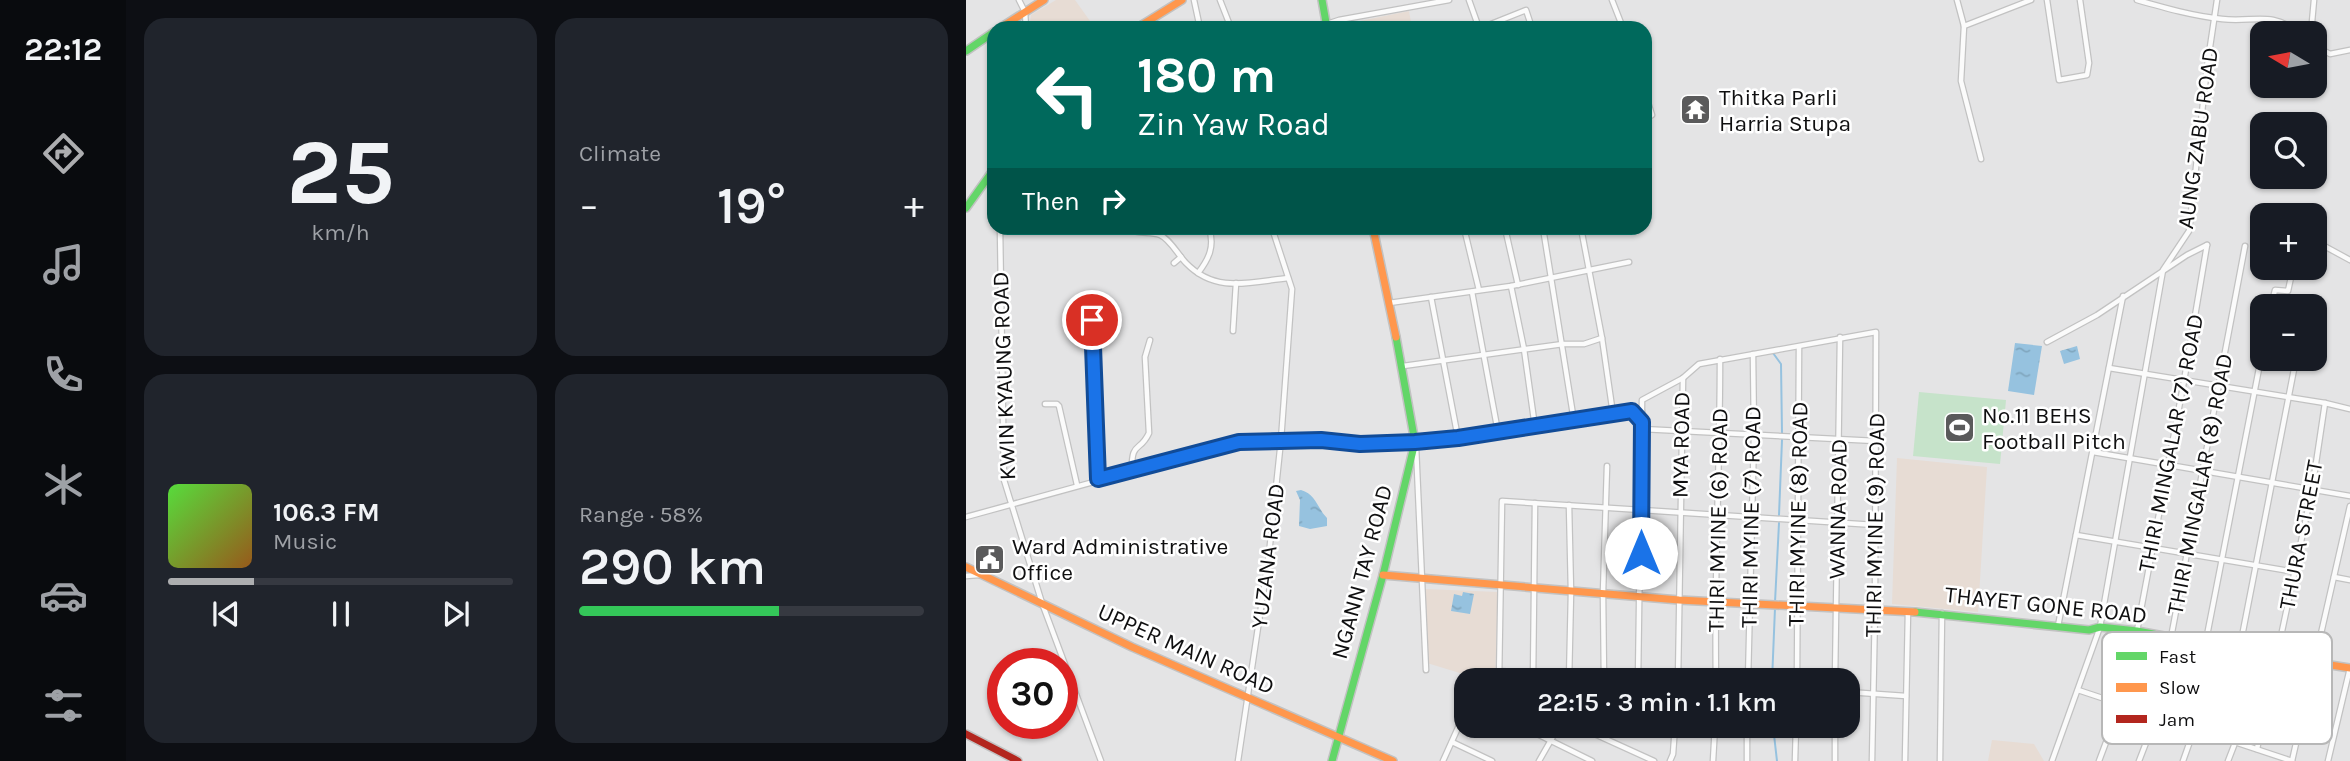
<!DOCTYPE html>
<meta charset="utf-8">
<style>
body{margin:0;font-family:Karla,sans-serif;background:#20242c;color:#f1f3f6;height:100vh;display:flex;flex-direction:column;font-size:26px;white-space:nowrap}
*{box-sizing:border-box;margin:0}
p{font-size:23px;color:#9ea1a6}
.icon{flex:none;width:38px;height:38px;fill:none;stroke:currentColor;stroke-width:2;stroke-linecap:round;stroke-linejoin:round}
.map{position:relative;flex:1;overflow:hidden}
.side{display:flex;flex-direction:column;gap:18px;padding:18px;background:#0d0f14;width:840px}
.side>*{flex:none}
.hud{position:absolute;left:21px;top:21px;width:665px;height:214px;border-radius:21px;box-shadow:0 2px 5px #0004;background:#00695c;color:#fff;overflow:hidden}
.needle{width:46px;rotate:280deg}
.buttons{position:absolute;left:1284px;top:21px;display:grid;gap:14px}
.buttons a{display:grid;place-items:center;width:77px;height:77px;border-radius:14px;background:#171b24;box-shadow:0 2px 5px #0004;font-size:35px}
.speed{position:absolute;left:21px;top:648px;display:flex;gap:14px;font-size:35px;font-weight:700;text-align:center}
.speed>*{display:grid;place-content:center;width:91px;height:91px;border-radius:50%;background:#171b24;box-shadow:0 2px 5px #0004;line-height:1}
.speed .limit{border:10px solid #d22;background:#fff;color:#111}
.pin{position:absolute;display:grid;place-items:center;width:60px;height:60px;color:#fff;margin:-30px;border:4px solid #fff;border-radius:50%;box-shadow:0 2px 7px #0007}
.me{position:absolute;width:77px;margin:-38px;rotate:0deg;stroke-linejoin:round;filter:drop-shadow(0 0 5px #0008)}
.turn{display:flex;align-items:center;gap:24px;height:147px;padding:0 35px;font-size:32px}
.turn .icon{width:91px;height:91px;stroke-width:2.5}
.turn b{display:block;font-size:49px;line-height:60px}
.then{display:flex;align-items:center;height:66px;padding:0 35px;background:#0003;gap:14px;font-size:26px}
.big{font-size:52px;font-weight:600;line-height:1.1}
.side .tile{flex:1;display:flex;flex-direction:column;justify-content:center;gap:10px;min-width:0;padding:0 24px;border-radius:21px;background:#20242c}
.side .dial{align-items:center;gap:0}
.dial b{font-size:91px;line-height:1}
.song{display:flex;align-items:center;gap:21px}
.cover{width:84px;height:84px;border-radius:10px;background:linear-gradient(135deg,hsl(110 70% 55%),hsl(30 70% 35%))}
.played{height:7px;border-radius:4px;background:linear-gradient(90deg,#adaeb0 25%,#363941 25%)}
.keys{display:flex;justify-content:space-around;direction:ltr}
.heat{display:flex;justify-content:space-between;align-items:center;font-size:38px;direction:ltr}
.charge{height:10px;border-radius:5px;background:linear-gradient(90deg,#34c759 58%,#363941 0)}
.side .tiles{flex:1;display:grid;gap:18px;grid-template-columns:repeat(2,1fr)}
.trip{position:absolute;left:488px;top:668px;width:406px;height:70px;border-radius:21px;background:#171b24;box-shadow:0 2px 5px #0004;font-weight:600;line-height:70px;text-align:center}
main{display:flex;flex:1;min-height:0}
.tabs{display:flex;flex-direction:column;width:126px;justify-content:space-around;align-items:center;background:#090b0e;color:#9ea1a6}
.tabs .icon{width:49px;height:49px}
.tabs .current{color:#adaeb0}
.tabs b{font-size:32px;color:#f1f3f6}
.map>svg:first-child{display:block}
</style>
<main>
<nav class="tabs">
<b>22:12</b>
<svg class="icon current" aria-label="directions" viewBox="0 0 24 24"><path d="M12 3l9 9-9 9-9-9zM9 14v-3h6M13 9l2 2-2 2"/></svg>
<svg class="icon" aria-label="music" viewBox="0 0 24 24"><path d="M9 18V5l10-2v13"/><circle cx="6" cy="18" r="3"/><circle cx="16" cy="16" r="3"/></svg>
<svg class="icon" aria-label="phone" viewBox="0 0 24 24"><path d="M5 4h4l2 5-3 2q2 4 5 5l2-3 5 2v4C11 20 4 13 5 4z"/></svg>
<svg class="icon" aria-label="climate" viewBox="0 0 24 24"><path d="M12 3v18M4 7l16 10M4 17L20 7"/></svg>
<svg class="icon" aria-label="car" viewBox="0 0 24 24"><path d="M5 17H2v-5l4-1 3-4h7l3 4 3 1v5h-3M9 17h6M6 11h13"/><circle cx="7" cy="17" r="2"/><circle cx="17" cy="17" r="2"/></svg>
<svg class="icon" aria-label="filters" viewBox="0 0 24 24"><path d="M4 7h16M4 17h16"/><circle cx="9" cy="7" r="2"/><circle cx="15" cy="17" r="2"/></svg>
</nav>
<section class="side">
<div class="tiles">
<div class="tile dial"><b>25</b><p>km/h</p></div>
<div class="tile"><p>Climate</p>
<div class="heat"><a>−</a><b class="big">19°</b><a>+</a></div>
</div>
<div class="tile">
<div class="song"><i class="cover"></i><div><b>106.3 FM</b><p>Music</p></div></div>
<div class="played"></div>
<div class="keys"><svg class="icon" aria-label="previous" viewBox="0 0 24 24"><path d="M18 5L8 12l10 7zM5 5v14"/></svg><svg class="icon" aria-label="pause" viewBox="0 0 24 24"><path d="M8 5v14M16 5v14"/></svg><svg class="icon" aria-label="next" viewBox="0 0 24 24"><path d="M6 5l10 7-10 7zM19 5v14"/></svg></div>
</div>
<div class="tile"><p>Range · 58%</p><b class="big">290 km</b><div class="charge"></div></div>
</div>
</section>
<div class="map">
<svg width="1384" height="761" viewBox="0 0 1384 761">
<defs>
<pattern id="water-ripples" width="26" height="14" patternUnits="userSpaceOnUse" patternTransform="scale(1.75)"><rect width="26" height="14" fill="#96c2df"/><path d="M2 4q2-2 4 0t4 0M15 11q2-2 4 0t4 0" fill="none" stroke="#80a6be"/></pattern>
</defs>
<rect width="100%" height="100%" fill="#e4e4e5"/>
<g fill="#e7dcd4">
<polygon points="90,0 109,0 129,28 63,28 65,15"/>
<polygon points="443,11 446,28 369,28 369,26"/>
<polygon points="931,458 1021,467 1012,612 926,604"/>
<polygon points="459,589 532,592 529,681 520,681 461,663"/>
<polygon points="1026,740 1068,744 1078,761 1022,761"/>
</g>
<polygon fill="#c6e3ca" points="953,392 1040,400 1034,464 947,456"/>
<g fill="url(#water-ripples)">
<polygon points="1049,343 1076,346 1068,395 1042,391"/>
<polygon points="1111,346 1114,359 1098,364 1094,351"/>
<path d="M 335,490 C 350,494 351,508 361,518 L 361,526 L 344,529 L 333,526 L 334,500 L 330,491 Z"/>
<polygon points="497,592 508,594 504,614 485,611 488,594 496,596"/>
</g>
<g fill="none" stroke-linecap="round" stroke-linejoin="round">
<g stroke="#96c2df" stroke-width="2">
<polyline points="807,353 815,364 816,433"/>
<polyline points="813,515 816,440"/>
<polyline points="809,602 813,523"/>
<polyline points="806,681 809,608"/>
<polyline points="807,726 811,761"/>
</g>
<defs>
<g id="street">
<polyline points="53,0 59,12 60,28"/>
<polyline points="228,0 234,28"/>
<polyline points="254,0 265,28"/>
<polyline points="503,0 513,28"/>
<polyline points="646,0 657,28"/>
<polyline points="991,0 998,26 995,81 1015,159"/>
<polyline points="1081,0 1093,80 1121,75 1123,63 1114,0"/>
<path d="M 1171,0 C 1199,8 1227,16 1256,19 C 1287,23 1305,10 1333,33"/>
<polyline points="998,26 1065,0"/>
<polyline points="349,28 373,20 483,0"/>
<polyline points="515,28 560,10 566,28"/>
<polyline points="1345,33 1348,0"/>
<polyline points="1349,46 1364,54 1384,50"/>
<polyline points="679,93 686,115 679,119"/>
<polyline points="34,228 38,480 76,603 135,761"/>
<path d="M 163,228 C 171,235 183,231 194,235 C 204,239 212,255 220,263 C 250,294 284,282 322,278"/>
<polyline points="498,228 513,290"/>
<polyline points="539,228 552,285"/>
<polyline points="577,228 608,421"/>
<polyline points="615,228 636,338 647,414"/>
<polyline points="1349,241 1384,260"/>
<polyline points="208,263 215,257"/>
<path d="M 232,273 C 243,259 249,246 243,228"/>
<polyline points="545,286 558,349 569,427"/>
<polyline points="506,292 532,432"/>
<polyline points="465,297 492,438"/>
<polyline points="423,303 545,286 663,262"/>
<polyline points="1305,306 1309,290 1322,291 1327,268"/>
<polyline points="126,320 128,326 132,479"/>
<polyline points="267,331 270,283"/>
<polyline points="1081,342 1131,315 1221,255 1241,245"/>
<polyline points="437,366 597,344 618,344 636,338"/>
<polyline points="1143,368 1359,403 1384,409"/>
<polyline points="79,404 91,404 93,406 111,485"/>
<polyline points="676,429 910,441"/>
<polyline points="450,446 460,670"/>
<polyline points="1127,452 1384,496"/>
<path d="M 166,471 C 165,440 174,453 183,433 L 179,357 L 184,340"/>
<polyline points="603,505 605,592 603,681"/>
<polyline points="0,517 273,442 355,441 394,444 449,442 492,438 676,411"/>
<polyline points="1110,535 1329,572"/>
<polyline points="0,576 13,575"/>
<polyline points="1368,577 1384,580"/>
<polyline points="1092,626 1157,296"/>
<polyline points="524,681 533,671 684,681"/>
<polyline points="533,681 536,501 909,525"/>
<polyline points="567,681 569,503"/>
<polyline points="638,681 637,593 641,466"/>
<polyline points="672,681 676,400 717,378 733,364 910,332 909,609 906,761"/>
<polyline points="712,681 717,378"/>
<path d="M 750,681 C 748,574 754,466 754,359"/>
<polyline points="782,681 788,435 787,354"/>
<polyline points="831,681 833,347"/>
<polyline points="869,681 874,337"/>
<polyline points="1112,690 1326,761"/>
<polyline points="882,692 940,696"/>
<polyline points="555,726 626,761"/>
<polyline points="611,726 688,761"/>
<polyline points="1223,728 1297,348"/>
<polyline points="671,729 671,726"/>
<polyline points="1256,739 1330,359"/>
<polyline points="486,742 526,761"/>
<polyline points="1291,749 1346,490 1359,403"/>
<polyline points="272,761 303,554 315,440 326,289 306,228"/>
<polyline points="477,761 500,710"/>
<polyline points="573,761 593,726"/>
<polyline points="704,761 707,754 709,726"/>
<polyline points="747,761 749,726"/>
<polyline points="781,761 781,726"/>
<polyline points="829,761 830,726"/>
<polyline points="869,761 869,726"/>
<polyline points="939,761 942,611"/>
<polyline points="974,761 976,613"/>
<polyline points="1086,761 1134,627 1197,270 1223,231 1241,67 1251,0"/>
<polyline points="1133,761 1154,705 1171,631 1218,381 1241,245"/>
<polyline points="1173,761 1190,717 1279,246"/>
<polyline points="1217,761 1228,730"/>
<polyline points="1262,761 1269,743"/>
<polyline points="1326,761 1384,506"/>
<polyline points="1362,761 1384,668"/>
</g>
<g id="fast">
<polyline points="356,0 361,28"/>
<polyline points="0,51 28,32"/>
<polyline points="0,208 28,169"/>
<polyline points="949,612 1123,630 1134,627 1171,631 1294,654"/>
<polyline points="366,761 417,575 449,442 430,337"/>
</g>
<g id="slow">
<polyline points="34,28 78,0"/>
<polyline points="171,28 216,0"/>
<polyline points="407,228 430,337"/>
<polyline points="0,567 166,647 427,761"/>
<polyline points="417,575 713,600 949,612"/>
<polyline points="1294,654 1384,668"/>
</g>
<polyline id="jam" points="0,734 52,761"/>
</defs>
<use href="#street" stroke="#c2c2c2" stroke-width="7"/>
<use href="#fast" stroke="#c2c2c2" stroke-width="10"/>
<use href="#slow" stroke="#c2c2c2" stroke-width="10"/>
<use href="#jam" stroke="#c2c2c2" stroke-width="10"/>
<use href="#street" stroke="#fbfbfb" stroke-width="4.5"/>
<use href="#fast" stroke="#63d668" stroke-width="7"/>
<use href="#slow" stroke="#ff974d" stroke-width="7"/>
<use href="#jam" stroke="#b3261e" stroke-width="7"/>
</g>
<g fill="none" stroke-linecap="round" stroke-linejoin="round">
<defs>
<polyline id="route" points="126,320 132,479 273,442 355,440 394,444 449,442 492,438 666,411 676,422 675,553"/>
</defs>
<use href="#route" stroke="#114b97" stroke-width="18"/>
<use href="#route" stroke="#1a73e8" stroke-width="12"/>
</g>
<defs>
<symbol id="temple-square" viewBox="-11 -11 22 22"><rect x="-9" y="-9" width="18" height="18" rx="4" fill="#5a5a5b" stroke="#fff"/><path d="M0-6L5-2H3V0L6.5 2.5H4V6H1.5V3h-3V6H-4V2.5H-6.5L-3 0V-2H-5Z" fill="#fff"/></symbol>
<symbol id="stadium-square" viewBox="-11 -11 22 22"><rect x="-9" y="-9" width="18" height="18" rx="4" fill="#5a5a5b" stroke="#fff"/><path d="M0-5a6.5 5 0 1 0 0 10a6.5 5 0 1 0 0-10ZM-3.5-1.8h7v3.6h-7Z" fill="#fff"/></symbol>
<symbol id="civic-square" viewBox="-11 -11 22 22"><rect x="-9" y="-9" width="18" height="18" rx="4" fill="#5a5a5b" stroke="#fff"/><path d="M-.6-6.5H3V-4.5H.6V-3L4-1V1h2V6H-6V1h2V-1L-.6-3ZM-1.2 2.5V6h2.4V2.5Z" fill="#fff"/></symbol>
</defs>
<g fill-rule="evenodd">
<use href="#temple-square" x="712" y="92" width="35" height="35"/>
<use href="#stadium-square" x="976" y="410" width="35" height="35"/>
<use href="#civic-square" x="6" y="542" width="35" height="35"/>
</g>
<g text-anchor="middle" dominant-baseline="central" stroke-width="5" stroke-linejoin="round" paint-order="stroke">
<g font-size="23" fill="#0f0f10" stroke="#fff" text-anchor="start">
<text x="753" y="97">Thitka Parli<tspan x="753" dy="26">Harria Stupa</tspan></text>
<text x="1016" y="415">No.11 BEHS<tspan x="1016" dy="26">Football Pitch</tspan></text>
<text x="46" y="546">Ward Administrative<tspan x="46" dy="26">Office</tspan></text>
</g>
<g font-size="23" fill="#0f0f10" stroke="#fff">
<text transform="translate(1232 138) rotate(-82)">AUNG ZABU ROAD</text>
<text transform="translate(38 376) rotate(-92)">KWIN KYAUNG ROAD</text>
<text transform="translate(1205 443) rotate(-79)">THIRI MINGALAR (7) ROAD</text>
<text transform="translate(715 445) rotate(-89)">MYA ROAD</text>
<text transform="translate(1234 484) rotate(-79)">THIRI MINGALAR (8) ROAD</text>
<text transform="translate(872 509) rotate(-89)">WANNA ROAD</text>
<text transform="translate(832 514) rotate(-89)">THIRI MYINE (8) ROAD</text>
<text transform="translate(785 517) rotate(-89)">THIRI MYINE (7) ROAD</text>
<text transform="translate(752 520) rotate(-89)">THIRI MYINE (6) ROAD</text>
<text transform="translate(909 525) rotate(-89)">THIRI MYINE (9) ROAD</text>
<text transform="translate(1335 535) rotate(-79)">THURA STREET</text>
<text transform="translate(302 556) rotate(-83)">YUZANA ROAD</text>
<text transform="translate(396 572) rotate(-75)">NGANN TAY ROAD</text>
<text transform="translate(1080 605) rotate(6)">THAYET GONE ROAD</text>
<text transform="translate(220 649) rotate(24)">UPPER MAIN ROAD</text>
</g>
</g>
<rect x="1136" y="632" width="230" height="112" rx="10" fill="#fff" stroke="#b7b7b7" stroke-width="2"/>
<rect x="1150" y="652" width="31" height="8" fill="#63d668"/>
<rect x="1150" y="683" width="31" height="9" fill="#ff974d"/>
<rect x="1150" y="715" width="31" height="8" fill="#b3261e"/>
<g font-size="19" fill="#0f0f10">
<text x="1193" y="663">Fast</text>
<text x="1193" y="694">Slow</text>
<text x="1193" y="726">Jam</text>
</g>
</svg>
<div class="buttons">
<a><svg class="needle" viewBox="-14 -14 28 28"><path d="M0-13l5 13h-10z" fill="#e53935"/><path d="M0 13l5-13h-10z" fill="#9ea1a6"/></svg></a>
<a><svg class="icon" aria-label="search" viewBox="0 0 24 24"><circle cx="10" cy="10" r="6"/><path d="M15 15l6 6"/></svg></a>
<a>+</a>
<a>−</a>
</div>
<div class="speed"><div class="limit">30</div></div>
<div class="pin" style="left:126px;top:320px;background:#d93025"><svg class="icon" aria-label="arrive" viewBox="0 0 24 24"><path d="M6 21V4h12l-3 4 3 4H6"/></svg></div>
<svg class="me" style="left:675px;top:553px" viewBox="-20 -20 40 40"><circle r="19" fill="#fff"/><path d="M0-13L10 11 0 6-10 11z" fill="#1a73e8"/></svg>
<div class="trip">22:15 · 3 min · 1.1 km</div>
<div class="hud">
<div class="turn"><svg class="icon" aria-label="left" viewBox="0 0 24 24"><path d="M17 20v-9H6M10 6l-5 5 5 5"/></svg><div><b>180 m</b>Zin Yaw Road</div></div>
<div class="then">Then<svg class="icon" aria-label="right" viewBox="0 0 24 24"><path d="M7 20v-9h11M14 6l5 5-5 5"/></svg></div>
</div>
</div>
</main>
